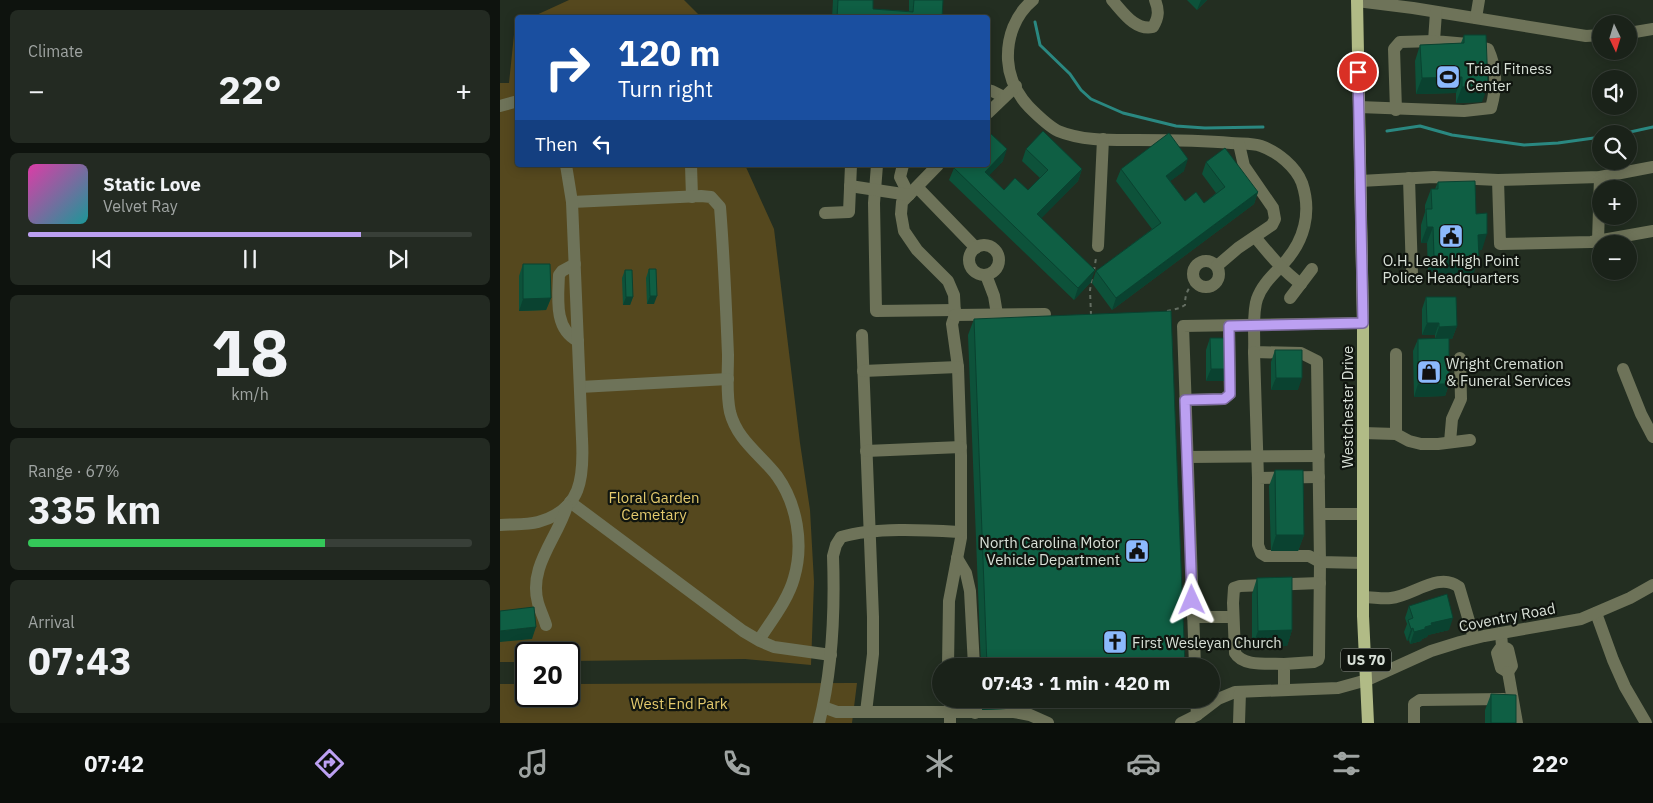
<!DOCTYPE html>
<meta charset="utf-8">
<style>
body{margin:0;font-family:"IBM Plex Sans",sans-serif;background:#232a22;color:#f1f3f6;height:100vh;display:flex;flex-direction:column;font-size:19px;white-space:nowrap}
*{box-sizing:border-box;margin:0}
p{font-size:16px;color:#9fa4a2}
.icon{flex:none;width:28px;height:28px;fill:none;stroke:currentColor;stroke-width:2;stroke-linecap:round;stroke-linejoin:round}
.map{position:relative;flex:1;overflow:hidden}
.details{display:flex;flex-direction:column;gap:10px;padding:10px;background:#0e130e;width:500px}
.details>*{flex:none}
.hud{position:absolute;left:15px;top:15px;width:475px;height:152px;border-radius:5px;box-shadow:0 2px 12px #0003,0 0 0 1px #383f38;background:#1a4fa0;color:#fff;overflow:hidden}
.needle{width:32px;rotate:176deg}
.tools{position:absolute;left:1092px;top:15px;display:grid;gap:10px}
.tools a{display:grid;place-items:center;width:45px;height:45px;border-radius:50%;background:#1a2219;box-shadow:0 2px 12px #0003,0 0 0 1px #383f38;font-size:25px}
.speed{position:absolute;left:15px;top:642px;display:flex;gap:10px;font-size:25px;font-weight:700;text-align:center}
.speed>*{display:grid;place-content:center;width:65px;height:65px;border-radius:50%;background:#1a2219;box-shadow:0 2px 12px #0003,0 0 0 1px #383f38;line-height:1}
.speed .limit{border:2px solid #111;border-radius:8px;background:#fff;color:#111}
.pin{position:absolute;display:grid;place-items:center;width:42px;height:42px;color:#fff;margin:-21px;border:2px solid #fff;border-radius:50%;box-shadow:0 1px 5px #0007}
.me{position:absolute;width:55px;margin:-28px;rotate:359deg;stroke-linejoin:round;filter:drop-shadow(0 0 4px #0008)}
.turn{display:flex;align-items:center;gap:18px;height:105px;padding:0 20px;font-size:22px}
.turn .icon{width:65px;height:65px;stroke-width:2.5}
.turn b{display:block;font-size:35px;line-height:42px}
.then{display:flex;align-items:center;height:48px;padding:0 20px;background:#0003;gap:10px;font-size:19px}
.big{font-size:38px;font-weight:700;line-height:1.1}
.details .widget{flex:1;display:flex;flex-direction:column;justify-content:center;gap:8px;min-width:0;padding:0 18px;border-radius:8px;background:#232a22}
.details .dial{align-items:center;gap:0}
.dial b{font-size:65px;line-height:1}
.song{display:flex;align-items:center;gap:15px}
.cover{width:60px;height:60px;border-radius:8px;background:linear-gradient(135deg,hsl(320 70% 55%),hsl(180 70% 35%))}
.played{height:5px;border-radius:2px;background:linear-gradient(90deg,#bca0f2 75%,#383f38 75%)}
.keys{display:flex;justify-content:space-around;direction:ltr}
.heat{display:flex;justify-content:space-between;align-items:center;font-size:28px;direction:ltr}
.charge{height:8px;border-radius:4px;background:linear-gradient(90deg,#34c759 67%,#383f38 0)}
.trip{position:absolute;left:432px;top:658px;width:288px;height:50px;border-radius:25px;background:#1a2219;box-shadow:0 2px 12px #0003,0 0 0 1px #383f38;font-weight:700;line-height:50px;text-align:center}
.tab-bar{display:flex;height:80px;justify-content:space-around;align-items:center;background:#0a0e0a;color:#9fa4a2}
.tab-bar .icon{width:35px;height:35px}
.tab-bar .active{color:#bca0f2}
.tab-bar b{font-size:22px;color:#f1f3f6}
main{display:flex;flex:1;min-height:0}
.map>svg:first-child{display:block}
</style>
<main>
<section class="details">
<div class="widget"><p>Climate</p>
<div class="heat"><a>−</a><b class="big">22°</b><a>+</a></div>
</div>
<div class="widget">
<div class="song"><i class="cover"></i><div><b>Static Love</b><p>Velvet Ray</p></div></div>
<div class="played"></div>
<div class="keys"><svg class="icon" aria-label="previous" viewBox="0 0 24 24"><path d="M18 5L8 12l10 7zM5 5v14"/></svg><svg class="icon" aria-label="pause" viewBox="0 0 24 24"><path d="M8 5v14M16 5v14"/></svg><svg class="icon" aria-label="next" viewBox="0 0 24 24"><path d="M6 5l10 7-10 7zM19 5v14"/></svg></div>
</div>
<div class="widget dial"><b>18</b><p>km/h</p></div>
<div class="widget"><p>Range · 67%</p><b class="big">335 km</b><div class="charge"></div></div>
<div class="widget"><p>Arrival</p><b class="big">07:43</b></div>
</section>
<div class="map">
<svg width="1153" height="723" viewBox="0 0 1153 723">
<rect width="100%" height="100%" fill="#232e21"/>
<g fill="#55481e">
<polygon points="69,0 184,0 201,17 32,17"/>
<polygon points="17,24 18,165 245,165 274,229 300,443 310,510 314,582 311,665 245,659 69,661 69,654 26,654 26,662 0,662 0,83 9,83 15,25"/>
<polygon points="357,683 352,723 0,723 0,684 26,684 26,696 69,696 69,684"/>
</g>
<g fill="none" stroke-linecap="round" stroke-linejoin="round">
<g stroke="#2a8881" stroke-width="3">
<polyline points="535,22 540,45 570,74 581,90 591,99 623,113 676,126 705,128 763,127"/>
<polyline points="887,131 920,126 952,135 1024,145 1058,143 1101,137"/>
<polyline points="1121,134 1153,127"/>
</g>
<g stroke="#646e62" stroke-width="2" stroke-dasharray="4 4" stroke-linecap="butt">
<polyline points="594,271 596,258"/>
<path d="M 667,311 L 680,308 L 685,305 C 685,295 687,289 695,282"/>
<polyline points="591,315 590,290 592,278"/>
</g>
<g stroke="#6e7359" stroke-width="12">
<path d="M 533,0 C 515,15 507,37 508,60 C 509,78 517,94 529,107 C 537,115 548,126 558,131 C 582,141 612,140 637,140 C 668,140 700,140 731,143 C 741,144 752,143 761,146 C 778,152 796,167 802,183 C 812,213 804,241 784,263 C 774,274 762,284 757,299 C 752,313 755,337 754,352 L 801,353 L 817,361 L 820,562 L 819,657 L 818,660 L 814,662 L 784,664 L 784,690"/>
<path d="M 612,0 C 623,12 635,31 653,27 C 659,17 659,10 655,0"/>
<polyline points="857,1 913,8 1086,36 1101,35"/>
<polyline points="976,18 979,0"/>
<polyline points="1129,33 1153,29"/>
<polyline points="488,90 492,91 504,97"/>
<polyline points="0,106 18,101"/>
<path d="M 859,107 L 964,111 L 991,108 C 997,86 997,69 988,49 L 968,44 L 934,41 L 936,12"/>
<polyline points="896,110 894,49 900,42 934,41"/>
<polyline points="488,113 516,86"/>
<polyline points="191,165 192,197"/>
<polyline points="377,165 374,203 376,311 455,310"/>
<polyline points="403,165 400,177 409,195"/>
<polyline points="438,165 402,202 401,214 404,231 417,250 448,281 454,295 455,315 452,324 458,367 461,456 461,538 449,601 448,666"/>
<polyline points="909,178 912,274"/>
<polyline points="998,180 1000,244 1091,242 1153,231"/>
<polyline points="860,181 934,177 998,180 1100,177 1153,167"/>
<polyline points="350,186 409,195"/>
<polyline points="417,187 476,248"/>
<path d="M 72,202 L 201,196 L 211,197 L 220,207 C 224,256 226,306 228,355 C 228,374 226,393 230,412 C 237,440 260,454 277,476 C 297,504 304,544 294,578 C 288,600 271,621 259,640"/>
<polyline points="325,213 349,212 351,165"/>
<path d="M 755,237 C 769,254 783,271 801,284"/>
<polyline points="1098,241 1100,177"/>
<circle cx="484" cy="260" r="15"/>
<polyline points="598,246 603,139"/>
<circle cx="706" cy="274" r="13"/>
<path d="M 75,264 L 62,271 L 59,275 C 58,299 54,329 78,341"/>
<polyline points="717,266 738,248 772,225 775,219 773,208 744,166 739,144"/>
<polyline points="486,275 494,296 497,314"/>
<polyline points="790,298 812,269"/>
<polyline points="455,315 545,314"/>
<polyline points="362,335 373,617 373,654 366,712"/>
<polyline points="754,352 758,478"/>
<polyline points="1123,369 1141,414 1153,437"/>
<polyline points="363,371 458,367"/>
<polyline points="80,387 228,379"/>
<polyline points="685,400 724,399 730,394 729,326"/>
<polyline points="863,433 896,434 909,441 921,444 938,444 970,440"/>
<polyline points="896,434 896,354"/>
<polyline points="950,442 952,419 961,399 960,358"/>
<polyline points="366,451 461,447"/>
<polyline points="687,457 819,456"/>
<polyline points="819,477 758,478 758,545 761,553 766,556 809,556 820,562 863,563"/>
<polyline points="70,502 243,631 260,641 274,647 331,655"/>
<polyline points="820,514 863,514"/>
<path d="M 0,525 C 12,524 27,525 38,522 C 82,510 84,477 82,439 L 72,202 L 66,165"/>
<polyline points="457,558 466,573 470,591 474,666"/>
<path d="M 863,597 C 873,597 882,599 891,598 C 913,596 939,571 959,587 L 974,638"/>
<polyline points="1096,613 1113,660 1125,687 1146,723"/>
<polyline points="693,617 733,617"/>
<path d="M 46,625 C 44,618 40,610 38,603 C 28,567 57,539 67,506"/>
<polyline points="1001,633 1002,646 997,653 1001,668 1008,672 1012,666 1008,649 1002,646"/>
<path d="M 784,664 C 769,663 743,667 735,653 L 733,603 L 734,588 L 740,586 L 820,583"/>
<polyline points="695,666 683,326 863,323"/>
<polyline points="1008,672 1017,723"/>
<polyline points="450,699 450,723"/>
<polyline points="475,699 475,713"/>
<polyline points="696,699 697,715 718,699 735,692 838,688 867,680 931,651 960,642 984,636 1081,619 1130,598 1153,585"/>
<polyline points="323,707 337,712 514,712 530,715 548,723"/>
<path d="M 319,723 C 333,668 335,612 333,556 L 336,545 L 341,537 C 375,527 425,530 461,532"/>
<polyline points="681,723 697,715"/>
<polyline points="739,723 740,692"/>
<polyline points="914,723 914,704 920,700 1004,699"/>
</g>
<polyline stroke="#b1bb86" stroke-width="12" points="857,0 863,323 863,616 868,723"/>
</g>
<g fill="#0d523a">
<polygon points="333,0 373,0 373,9 409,11 409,0 443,0 442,18 332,18"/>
<polygon points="687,0 707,0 697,10"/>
<polygon points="964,35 982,102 956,103 956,93 916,94 915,61 920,45 961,43"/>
<polygon points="526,149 582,169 578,181 541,218 591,282 574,300 449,180 454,168 503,161 489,175 504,190 528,190 540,178 522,161"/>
<polygon points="706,162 758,192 754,204 612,310 592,283 596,271 652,229 616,181 621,169 684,171 670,181 685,201 704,203 716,193 702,174"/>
<polygon points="938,182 976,214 982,250 979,250 973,275 937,276 936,272 928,272 927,243 921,243 921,225 925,212 925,205 931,189 935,189"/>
<polygon points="23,264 51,298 46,310 19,311 19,276"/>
<polygon points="149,269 154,304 147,304 146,278"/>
<polygon points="125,270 133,297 130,305 123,305 122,278"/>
<polygon points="926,297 957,326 952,339 949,339 949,384 945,396 914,397 913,351 918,339 935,339 935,335 922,335 922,309"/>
<polygon points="474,319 685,666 481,666 468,335"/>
<polygon points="710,338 727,381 706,381 706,350"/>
<polygon points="775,350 798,390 771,390 771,362"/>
<polygon points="775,470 804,535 798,551 771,551 769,486"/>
<polygon points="757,578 792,630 787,646 752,647 752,594"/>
<polygon points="909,606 949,630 928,635 927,637 922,639 921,641 910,644 909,640 907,641 904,632 907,624 905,618"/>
<polygon points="991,694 1016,723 985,723 985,710"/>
<polygon points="482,699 681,699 680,702 482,710"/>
</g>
<g fill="#0a4230">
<polygon points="701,0 707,0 697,10"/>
<polygon points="962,77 956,93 916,94 922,78"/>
<polygon points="988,86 982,102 956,103 962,87"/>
<polygon points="507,149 503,161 481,184 485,172"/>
<polygon points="688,159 684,171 661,188 666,176"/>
<polygon points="582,169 578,181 533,227 537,214"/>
<polygon points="758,192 754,204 612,310 616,298"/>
<polygon points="927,227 933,227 927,243 921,243"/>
<polygon points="987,234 982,250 972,251 978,235"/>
<polygon points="934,256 942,256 936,272 928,272"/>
<polygon points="979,259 973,275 937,276 943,260"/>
<polygon points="595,270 591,282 574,300 578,288"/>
<polygon points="150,296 157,296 154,304 147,304"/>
<polygon points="126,297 133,297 130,305 123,305"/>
<polygon points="51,298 46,310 19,311 23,299"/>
<polygon points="927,323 939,323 935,335 922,335"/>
<polygon points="957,326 952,339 935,339 939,327"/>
<polygon points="711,369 731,369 727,381 706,381"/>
<polygon points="776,378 802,378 798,390 771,390"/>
<polygon points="918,384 949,384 945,396 914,397"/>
<polygon points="776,535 804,535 798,551 771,551"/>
<polygon points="953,618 949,630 928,635 927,637 922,639 921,641 910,644 914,632 925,627 931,623"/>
<polygon points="36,627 32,639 0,642 0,631"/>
<polygon points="913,628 909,640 907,641 911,629"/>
<polygon points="792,630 787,646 752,647 758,631"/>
<polygon points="486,699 681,699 680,702 482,710"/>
</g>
<g fill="#0f5f44" stroke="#0a4230">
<polygon points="338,0 373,0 373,9 413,12 414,0 443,0 442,18 337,18"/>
<polygon points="964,35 986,35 988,86 962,87 962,77 922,78 920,45 964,43"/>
<polygon points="543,131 582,169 537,214 595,270 578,288 454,168 456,165 488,165 488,133 489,132 507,149 485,172 504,190 515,178 528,190 548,170 526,149"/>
<polygon points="669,133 688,159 666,176 685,201 696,192 704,203 725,187 706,162 725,148 758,192 616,298 596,271 661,223 621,169"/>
<polygon points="975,181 976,214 987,213 987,234 978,235 979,259 943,260 942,256 934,256 933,227 927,227 926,209 932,209 931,189 938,189 938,182"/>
<polygon points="23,264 50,264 51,298 23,299"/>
<polygon points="149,269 156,269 157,296 150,296"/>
<polygon points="125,270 132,270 133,297 126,297"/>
<polygon points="926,297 956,297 957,326 939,327 939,323 927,323"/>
<polygon points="671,311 685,666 487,666 474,319"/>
<polygon points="710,338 731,338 731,369 711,369"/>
<polygon points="949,338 949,384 918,384 918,339"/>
<polygon points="775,350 802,350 802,378 776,378"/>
<polygon points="775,470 803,470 804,535 776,535"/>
<polygon points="792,577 792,630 758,631 757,578"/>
<polygon points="947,594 953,618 931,623 932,625 925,627 925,629 914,632 913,628 911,629 908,620 913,618 909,606"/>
<polygon points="34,607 36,627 0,631 0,611"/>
<polygon points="991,694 1016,695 1016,723 991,723"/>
</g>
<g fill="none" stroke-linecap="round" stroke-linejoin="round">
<defs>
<polyline id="route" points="692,600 685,400 724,399 730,394 729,326 863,323 858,72"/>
</defs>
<use href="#route" stroke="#7a689d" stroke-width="12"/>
<use href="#route" stroke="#bca0f2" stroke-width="9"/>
</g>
<defs>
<symbol id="stadium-square" viewBox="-11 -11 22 22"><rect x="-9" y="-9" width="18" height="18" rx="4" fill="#8cb9fc" stroke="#10150f"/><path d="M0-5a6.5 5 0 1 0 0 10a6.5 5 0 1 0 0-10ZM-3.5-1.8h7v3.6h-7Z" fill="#111"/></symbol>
<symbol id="civic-square" viewBox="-11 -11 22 22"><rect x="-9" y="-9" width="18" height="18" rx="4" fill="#8cb9fc" stroke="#10150f"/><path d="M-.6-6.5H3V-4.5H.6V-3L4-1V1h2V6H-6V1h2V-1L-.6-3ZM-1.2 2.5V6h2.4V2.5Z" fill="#111"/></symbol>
<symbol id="shop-square" viewBox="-11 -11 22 22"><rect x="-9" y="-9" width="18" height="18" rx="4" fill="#8cb9fc" stroke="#10150f"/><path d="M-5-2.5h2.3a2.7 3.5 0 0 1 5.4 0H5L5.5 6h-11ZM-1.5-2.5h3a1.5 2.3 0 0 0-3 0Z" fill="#111"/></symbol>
<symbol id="church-square" viewBox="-11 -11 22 22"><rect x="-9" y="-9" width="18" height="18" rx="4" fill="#8cb9fc" stroke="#10150f"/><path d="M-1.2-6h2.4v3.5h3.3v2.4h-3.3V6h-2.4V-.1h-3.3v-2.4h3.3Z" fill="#111"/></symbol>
</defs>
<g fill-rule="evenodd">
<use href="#stadium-square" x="934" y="63" width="28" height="28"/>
<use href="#civic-square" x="937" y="222" width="28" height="28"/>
<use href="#shop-square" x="915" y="358" width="28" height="28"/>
<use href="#civic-square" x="623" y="537" width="28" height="28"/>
<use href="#church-square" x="601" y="628" width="28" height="28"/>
</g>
<g text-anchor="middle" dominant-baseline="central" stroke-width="4.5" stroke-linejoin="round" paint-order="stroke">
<rect fill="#10150f" stroke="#9ca39b" stroke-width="1" x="841" y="648.5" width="50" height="23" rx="4"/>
<g font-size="14" font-weight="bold" fill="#d8e0d7">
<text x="866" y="660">US 70</text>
</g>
<g font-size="15" fill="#d8e0d7" stroke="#10150f" text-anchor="start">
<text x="966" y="68">Triad Fitness<tspan x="966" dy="17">Center</tspan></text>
<text x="951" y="260" text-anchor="middle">O.H. Leak High Point<tspan x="951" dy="17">Police Headquarters</tspan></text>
<text x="946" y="363">Wright Cremation<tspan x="946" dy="17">&amp; Funeral Services</tspan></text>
<text x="620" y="542" text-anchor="end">North Carolina Motor<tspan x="620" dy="17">Vehicle Department</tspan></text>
<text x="632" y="642">First Wesleyan Church</text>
</g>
<g font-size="15" fill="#d8e0d7" stroke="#10150f">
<text transform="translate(847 407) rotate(-90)">Westchester Drive</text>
<text transform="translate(1007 617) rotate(-11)">Coventry Road</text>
</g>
<g font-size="15" fill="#e4ca6d" stroke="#10150f">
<text x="154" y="497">Floral Garden<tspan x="154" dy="17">Cemetary</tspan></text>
<text x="179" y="703">West End Park</text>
</g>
</g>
</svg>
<div class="tools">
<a><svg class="needle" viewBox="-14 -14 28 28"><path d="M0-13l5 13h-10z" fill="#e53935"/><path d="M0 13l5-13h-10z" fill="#9fa4a2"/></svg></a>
<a><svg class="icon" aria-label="sound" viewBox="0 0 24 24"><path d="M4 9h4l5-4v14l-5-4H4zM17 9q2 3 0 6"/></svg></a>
<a><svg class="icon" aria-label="search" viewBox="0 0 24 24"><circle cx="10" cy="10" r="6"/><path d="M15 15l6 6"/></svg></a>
<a>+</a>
<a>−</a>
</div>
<div class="speed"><div class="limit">20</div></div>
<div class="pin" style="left:858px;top:72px;background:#d93025"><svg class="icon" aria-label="arrive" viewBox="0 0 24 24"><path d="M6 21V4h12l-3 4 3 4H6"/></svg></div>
<svg class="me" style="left:692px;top:600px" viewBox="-20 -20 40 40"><path d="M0-17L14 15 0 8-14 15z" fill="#bca0f2" stroke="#fff" stroke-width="4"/></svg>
<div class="trip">07:43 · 1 min · 420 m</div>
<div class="hud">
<div class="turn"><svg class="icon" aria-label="right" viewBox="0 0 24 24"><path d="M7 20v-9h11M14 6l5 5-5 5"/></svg><div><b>120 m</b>Turn right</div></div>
<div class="then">Then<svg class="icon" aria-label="left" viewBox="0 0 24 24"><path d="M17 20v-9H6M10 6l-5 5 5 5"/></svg></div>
</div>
</div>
</main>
<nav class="tab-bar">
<b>07:42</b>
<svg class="icon active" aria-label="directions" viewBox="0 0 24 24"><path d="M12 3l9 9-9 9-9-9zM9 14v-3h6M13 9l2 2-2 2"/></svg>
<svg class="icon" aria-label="music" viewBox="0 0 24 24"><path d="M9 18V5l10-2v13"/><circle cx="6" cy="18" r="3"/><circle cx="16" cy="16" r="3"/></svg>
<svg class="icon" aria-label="phone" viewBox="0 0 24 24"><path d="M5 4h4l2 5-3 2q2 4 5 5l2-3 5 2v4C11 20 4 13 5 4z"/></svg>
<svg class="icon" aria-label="climate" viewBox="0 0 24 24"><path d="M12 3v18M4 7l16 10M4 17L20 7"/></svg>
<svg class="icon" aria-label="car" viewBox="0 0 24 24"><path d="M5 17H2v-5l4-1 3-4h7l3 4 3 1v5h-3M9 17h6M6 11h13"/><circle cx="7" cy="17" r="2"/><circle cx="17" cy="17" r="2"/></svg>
<svg class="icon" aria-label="filters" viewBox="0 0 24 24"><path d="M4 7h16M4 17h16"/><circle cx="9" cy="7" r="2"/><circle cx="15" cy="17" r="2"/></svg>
<b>22°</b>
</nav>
